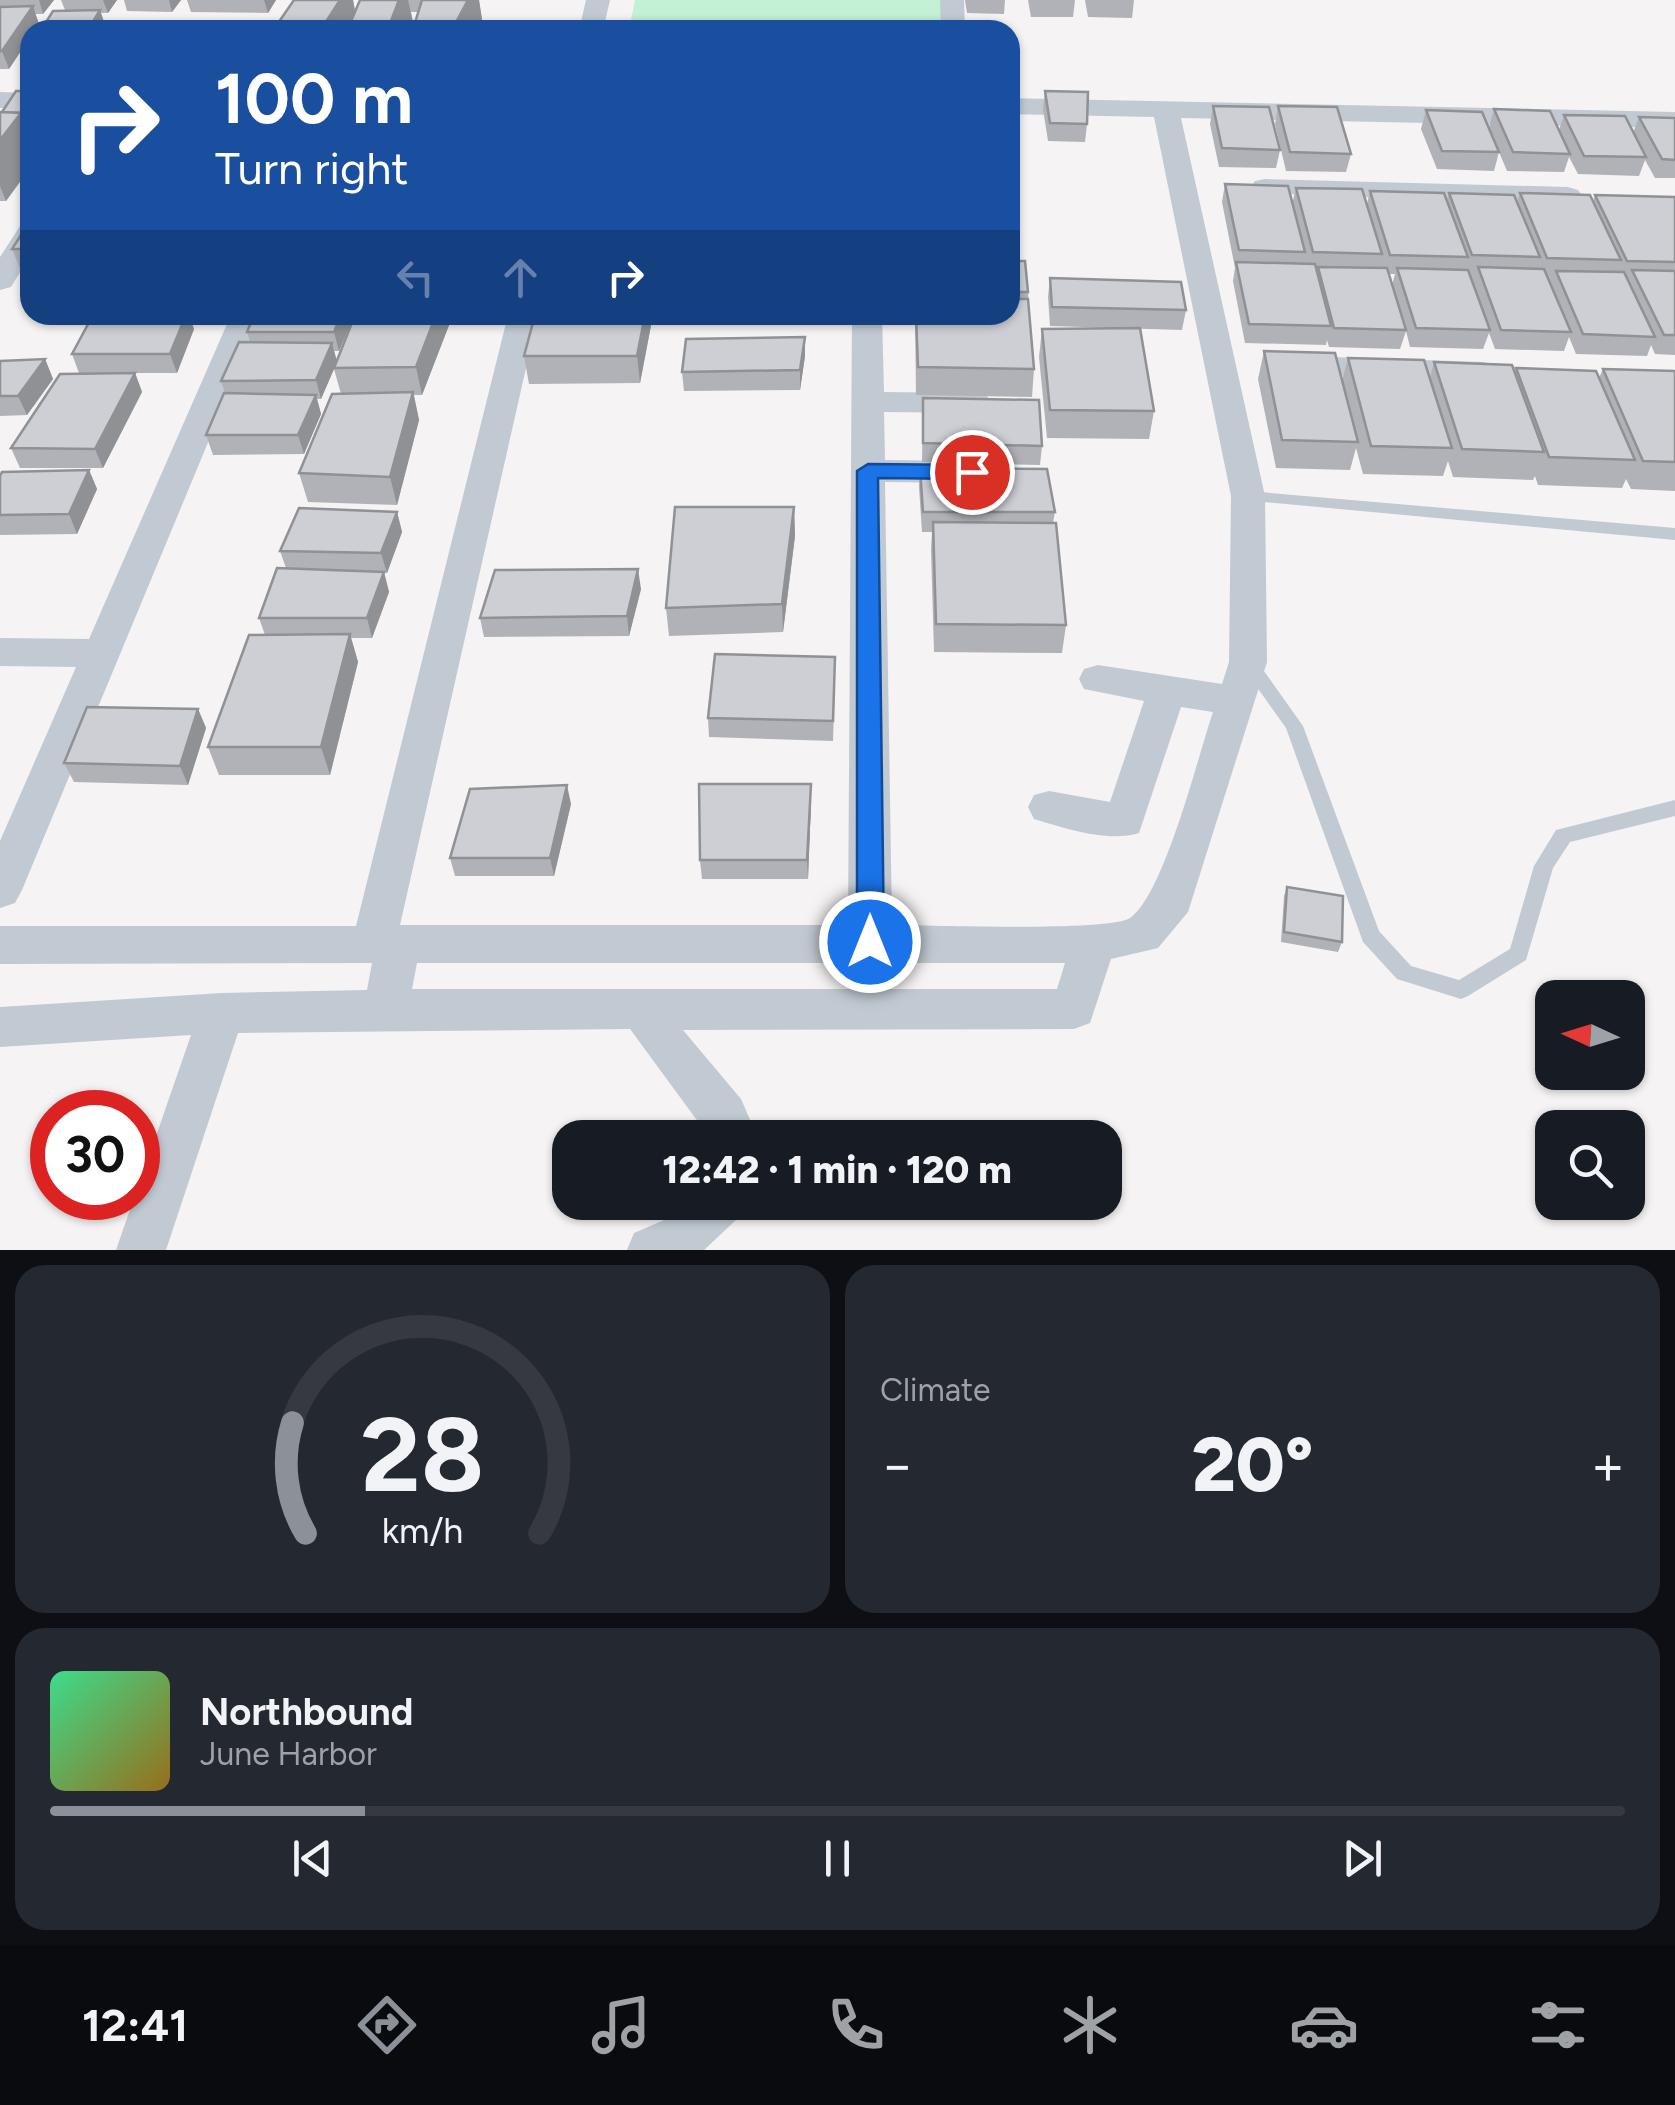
<!DOCTYPE html>
<meta charset="utf-8">
<style>
body{margin:0;font-family:Figtree,sans-serif;background:#242831;color:#f1f3f6;height:100vh;display:flex;flex-direction:column;font-size:38px;white-space:nowrap}
*{box-sizing:border-box;margin:0}
p{font-size:32px;color:#9ea1a6}
.icon{flex:none;width:55px;height:55px;fill:none;stroke:currentColor;stroke-width:2;stroke-linecap:round;stroke-linejoin:round}
.map{position:relative;height:1250px;overflow:hidden}
.side{display:flex;flex-direction:column;gap:15px;padding:15px;background:#0d0f14;flex:1}
.side>*{flex:none}
.top-card{position:absolute;left:20px;top:20px;width:1000px;height:305px;border-radius:30px;box-shadow:0 2px 8px #0004;background:#1a4fa0;color:#fff;overflow:hidden}
.needle{width:65px;rotate:274deg}
.fabs{position:absolute;left:1535px;top:980px;display:grid;gap:20px}
.fabs a{display:grid;place-items:center;width:110px;height:110px;border-radius:20px;background:#171b24;box-shadow:0 2px 8px #0004;font-size:50px}
.speed{position:absolute;left:30px;top:1090px;display:flex;gap:20px;font-size:50px;font-weight:700;text-align:center}
.speed>*{display:grid;place-content:center;width:130px;height:130px;border-radius:50%;background:#171b24;box-shadow:0 2px 8px #0004;line-height:1}
.speed .limit{border:15px solid #d22;background:#fff;color:#111}
.pin{position:absolute;display:grid;place-items:center;width:85px;height:85px;color:#fff;margin:-42px;border:5px solid #fff;border-radius:50%;box-shadow:0 2px 10px #0007}
.me{position:absolute;width:110px;margin:-55px;rotate:0deg;stroke-linejoin:round;filter:drop-shadow(0 0 8px #0008)}
.turn{display:flex;align-items:center;gap:35px;height:210px;padding:0 30px;font-size:45px}
.turn .icon{width:130px;height:130px;stroke-width:2.5}
.turn b{display:block;font-size:70px;line-height:85px}
.lanes{display:flex;align-items:center;height:95px;padding:0 30px;background:#0003;justify-content:center;gap:50px;direction:ltr}
.lanes .off{opacity:.35}
.big{font-size:75px;font-weight:800;line-height:1.1}
.side .widget{flex:1;display:flex;flex-direction:column;justify-content:center;gap:15px;min-width:0;padding:0 35px;border-radius:30px;background:#242831}
.side .dial{align-items:center;gap:0}
.dial svg{height:260px;overflow:visible;fill:none;stroke:#363941;stroke-width:7;stroke-linecap:round;text-anchor:middle}
.dial text{fill:#f1f3f6;stroke:none}
.song{display:flex;align-items:center;gap:30px}
.cover{width:120px;height:120px;border-radius:15px;background:linear-gradient(135deg,hsl(150 70% 55%),hsl(40 70% 35%))}
.played{height:10px;border-radius:5px;background:linear-gradient(90deg,#8c9099 20%,#363941 20%)}
.keys{display:flex;justify-content:space-around;direction:ltr}
.heat{display:flex;justify-content:space-between;align-items:center;font-size:55px;direction:ltr}
.side .tiles{flex:1;display:grid;gap:15px;grid-template-columns:1fr 1fr}
.widget:last-child{grid-column:span 2}
.trip{position:absolute;left:552px;top:1120px;width:570px;height:100px;border-radius:30px;background:#171b24;box-shadow:0 2px 8px #0004;font-weight:800;line-height:100px;text-align:center}
.dock{display:flex;height:160px;justify-content:space-around;align-items:center;background:#090b0e;color:#9ea1a6}
.dock .icon{width:70px;height:70px}
.dock .selected{color:#8c9099}
.dock b{font-size:45px;color:#f1f3f6}
.map>svg:first-child{display:block}
</style>
<div class="map">
<svg width="1675" height="1250" viewBox="0 0 1675 1250">
<rect width="100%" height="100%" fill="#f5f3f3"/>
<polygon fill="#c3f1d5" points="635,0 942,0 944,30 629,30"/>
<g fill="none" stroke-linecap="round" stroke-linejoin="round">
<g fill="#c1cad2" fill-rule="evenodd">
<polygon points="1248,491 1675,528 1675,540 1242,500 1240,496 1242,492"/>
<polygon points="1248,655 1254,657 1303,726 1379,931 1411,966 1459,980 1510,949 1534,866 1556,830 1675,800 1675,816 1570,842 1553,868 1526,960 1468,996 1461,999 1397,979 1363,942 1286,728 1239,662 1242,657"/>
</g>
<g fill="#c1cad2" fill-rule="evenodd">
<polygon points="586,0 610,0 603,30 579,30"/>
<polygon points="940,0 964,0 965,30 941,30"/>
<polygon points="0,92 30,93 30,109 0,108"/>
<path d="M 1010,98 L 1675,112 L 1675,128 L 1181,118 L 1265,496 L 1267,662 L 1188,912 L 1158,948 L 1111,959 L 1090,1023 L 1074,1029 L 683,1030 L 741,1099 L 758,1138 L 710,1138 L 630,1029 L 238,1033 L 166,1250 L 116,1250 L 134,1198 L 138,1198 L 138,1188 L 191,1035 L 0,1047 L 0,1007 L 222,993 L 367,990 L 372,963 L 0,964 L 0,926 L 356,926 L 508,315 L 538,315 L 400,925 L 848,925 L 852,315 L 882,315 L 884,392 L 975,393 L 987,396 L 991,403 L 987,410 L 975,413 L 884,412 L 885,460 L 970,461 L 982,464 L 987,472 L 982,480 L 970,483 L 885,482 L 892,925 C 930,925 1108,932 1130,918 C 1164,895 1198,756 1213,712 L 1181,707 L 1139,833 C 1109,843 1064,828 1034,819 L 1028,807 L 1034,795 L 1049,791 L 1110,802 L 1144,701 L 1084,689 L 1079,679 L 1084,669 L 1098,665 L 1222,684 L 1229,662 L 1231,496 L 1154,117 L 1010,114 ZM 417,963 L 1065,963 L 1057,989 L 412,989 Z"/>
<polygon points="1265,179 1568,187 1578,190 1582,196 1578,202 1568,205 1255,193 1251,187 1255,181"/>
<polygon points="30,223 30,256 11,287 0,290 0,257 20,226"/>
<polygon points="231,315 261,315 22,890 15,903 0,908 0,841 76,667 0,666 0,638 89,639"/>
<polygon points="1300,356 1483,362 1494,365 1499,372 1494,379 1483,382 1289,373 1284,366 1289,359"/>
<polygon points="683,1202 744,1202 737,1219 704,1250 627,1250 634,1233 664,1220"/>
</g>
</g>
<g fill="#b0b2b7" fill-rule="evenodd">
<polygon points="0,0 54,0 43,14 35,14 39,24 9,69 0,69"/>
<polygon points="61,0 117,0 108,13 101,13 106,28 104,30 41,30 65,10"/>
<polygon points="124,0 181,0 172,12 127,11"/>
<polygon points="187,0 276,0 268,13 191,12"/>
<polygon points="353,0 355,12 360,0 479,0 483,26 481,30 414,30 414,26 418,12 411,12 414,27 412,30 278,30 276,26"/>
<polygon points="965,0 1005,0 1004,14 967,13"/>
<polygon points="1028,0 1075,0 1073,17 1031,17"/>
<polygon points="1085,0 1134,0 1132,18 1088,17"/>
<polygon points="30,46 30,76 29,76 22,58"/>
<polygon points="30,91 30,168 6,201 0,201 0,112 2,112"/>
<polygon points="1045,91 1087,124 1085,142 1048,141 1043,109"/>
<polygon points="1213,106 1280,150 1276,168 1219,167 1210,124"/>
<polygon points="1278,106 1351,154 1346,172 1286,171 1275,124"/>
<polygon points="1494,109 1559,130 1564,115 1633,133 1639,117 1675,118 1675,178 1655,178 1645,160 1639,176 1578,174 1569,157 1564,172 1507,171 1499,152 1494,171 1437,169 1421,129 1426,110 1489,127"/>
<path d="M 1225,184 L 1292,204 L 1296,188 L 1367,204 L 1370,191 L 1447,201 L 1449,193 L 1517,202 L 1520,193 L 1593,201 L 1595,195 L 1675,197 L 1675,355 L 1655,354 L 1651,345 L 1647,356 L 1576,354 L 1569,337 L 1564,351 L 1495,349 L 1489,333 L 1483,349 L 1410,347 L 1406,331 L 1400,349 L 1329,347 L 1327,340 L 1326,345 L 1245,343 L 1233,281 L 1235,268 L 1222,202 ZM 1389,274 L 1395,274 L 1392,285 Z"/>
<polygon points="30,221 30,268 20,268 12,249"/>
<polygon points="1010,261 1028,292 1034,369 1032,397 916,395 915,315 1010,315"/>
<polygon points="1050,278 1186,310 1182,330 1050,326 1048,297"/>
<polygon points="254,315 354,315 339,351 334,351 337,361 451,320 422,395 414,395 419,420 397,505 308,502 299,473 341,394 334,369 321,399 317,399 321,414 304,454 213,455 206,435 225,393 221,381 250,342 247,332"/>
<polygon points="535,315 653,315 640,383 529,384 524,356"/>
<polygon points="194,329 177,373 135,373 142,392 103,468 20,468 11,448 79,373 72,354"/>
<polygon points="1042,329 1154,411 1149,439 1047,438 1039,357"/>
<polygon points="805,337 805,356 800,390 684,391 682,372"/>
<polygon points="1264,351 1342,380 1348,358 1430,377 1434,362 1515,373 1516,368 1599,378 1603,369 1675,371 1675,491 1631,489 1626,479 1622,488 1538,485 1535,476 1533,480 1453,477 1448,461 1443,476 1363,474 1356,448 1350,470 1276,468 1258,379"/>
<polygon points="45,359 53,379 27,415 0,416 0,361"/>
<polygon points="923,398 1042,446 1040,465 922,462"/>
<polygon points="920,468 1055,512 1053,523 1066,625 1062,653 934,652 931,550 932,532 922,532 919,487"/>
<polygon points="89,470 97,489 77,534 0,535 0,476"/>
<polygon points="794,507 795,536 783,632 669,636 666,608"/>
<polygon points="397,512 402,532 387,573 384,573 389,592 372,638 351,638 358,662 330,775 219,775 208,747 265,635 259,618 286,568 280,551"/>
<polygon points="641,589 629,636 484,637 480,618"/>
<polygon points="835,676 833,741 709,737 708,718"/>
<polygon points="198,709 206,728 188,785 74,782 64,763"/>
<polygon points="811,803 808,879 702,879 700,860"/>
<polygon points="571,804 554,876 455,876 450,858"/>
<polygon points="1287,887 1342,942 1338,952 1281,942 1284,896"/>
</g>
<g fill="#909195">
<polygon points="39,0 54,0 43,14"/>
<polygon points="103,0 117,0 108,13"/>
<polygon points="169,0 181,0 172,12"/>
<polygon points="264,0 276,0 268,13"/>
<polygon points="340,0 353,0 358,26 349,26 350,30 323,30 322,28"/>
<polygon points="399,0 408,0 414,27 412,30 389,30 389,26"/>
<polygon points="468,0 479,0 483,26 481,30 456,30 455,24"/>
<polygon points="33,6 39,24 35,30 30,30 30,37 9,69 2,51"/>
<polygon points="100,10 106,28 104,30 88,30"/>
<polygon points="21,113 30,136 30,168 6,201 0,186 0,140"/>
<polygon points="186,315 189,315 194,329 177,373 170,354"/>
<polygon points="341,315 354,316 339,351 334,332"/>
<polygon points="436,315 450,315 451,320 422,395 416,367"/>
<polygon points="645,315 653,315 640,383 637,356"/>
<polygon points="805,337 805,356 800,390 800,370"/>
<polygon points="332,343 337,362 321,399 316,380"/>
<polygon points="45,359 53,379 27,415 18,396"/>
<polygon points="135,373 142,392 103,468 95,449"/>
<polygon points="413,392 419,420 397,505 390,477"/>
<polygon points="316,395 321,414 304,454 298,435"/>
<polygon points="89,470 97,489 77,534 69,514"/>
<polygon points="794,507 795,536 783,632 782,604"/>
<polygon points="397,512 402,532 387,573 381,553"/>
<polygon points="638,569 641,589 629,636 627,616"/>
<polygon points="384,572 389,592 372,638 367,618"/>
<polygon points="350,634 358,662 330,775 321,747"/>
<polygon points="198,709 206,728 188,785 180,766"/>
<polygon points="811,784 811,803 808,879 807,860"/>
<polygon points="567,785 571,804 554,876 550,858"/>
</g>
<g fill="#cdcfd5" stroke="#909195" stroke-width="2.5">
<polygon points="294,0 340,0 322,28 276,26"/>
<polygon points="360,0 399,0 389,26 349,26"/>
<polygon points="422,0 468,0 455,24 414,26"/>
<polygon points="33,6 2,51 0,51 0,7"/>
<polygon points="100,10 88,30 41,30 53,11"/>
<polygon points="30,46 30,58 22,58"/>
<polygon points="16,91 30,91 30,127 27,127 21,113 2,112"/>
<polygon points="1045,91 1088,92 1087,124 1050,123"/>
<polygon points="1213,106 1269,107 1280,150 1222,148"/>
<polygon points="1278,106 1337,107 1351,154 1290,152"/>
<polygon points="1494,109 1550,111 1570,154 1513,152"/>
<polygon points="1426,110 1482,112 1499,152 1442,151"/>
<polygon points="0,112 21,113 0,140"/>
<polygon points="1564,115 1625,116 1646,157 1584,156"/>
<polygon points="1639,117 1675,118 1675,160 1662,159"/>
<polygon points="1225,184 1288,186 1305,252 1239,250"/>
<polygon points="1296,188 1362,189 1382,254 1313,252"/>
<polygon points="1370,191 1444,193 1468,257 1390,255"/>
<polygon points="1449,193 1514,195 1540,257 1472,255"/>
<polygon points="1520,193 1590,195 1621,260 1547,258"/>
<polygon points="1595,195 1675,197 1675,262 1627,261"/>
<polygon points="30,221 30,249 12,249"/>
<polygon points="1010,261 1025,261 1028,292 1010,292"/>
<polygon points="1236,262 1315,264 1331,326 1249,324"/>
<polygon points="1318,267 1387,268 1406,330 1334,328"/>
<polygon points="1478,267 1544,269 1571,332 1501,330"/>
<polygon points="1397,268 1468,270 1490,330 1416,328"/>
<polygon points="1632,270 1675,271 1675,335 1664,335"/>
<polygon points="1556,271 1624,272 1655,337 1583,334"/>
<polygon points="1050,278 1181,282 1186,310 1052,307"/>
<polygon points="1010,299 1028,299 1034,369 918,367 916,315 1010,315"/>
<polygon points="93,315 186,315 170,354 72,354"/>
<polygon points="254,315 341,315 334,332 247,332"/>
<polygon points="355,315 436,315 416,367 334,368"/>
<polygon points="535,315 645,315 637,356 524,356"/>
<polygon points="1140,328 1154,411 1050,410 1042,329"/>
<polygon points="805,337 800,370 682,372 686,339"/>
<polygon points="239,342 332,343 316,380 221,381"/>
<polygon points="1264,351 1335,353 1358,442 1282,440"/>
<polygon points="1348,358 1424,360 1452,448 1371,446"/>
<polygon points="45,359 18,396 0,396 0,361"/>
<polygon points="1434,362 1512,365 1544,452 1462,449"/>
<polygon points="1516,368 1596,371 1635,460 1549,457"/>
<polygon points="1603,369 1675,371 1675,462 1643,461"/>
<polygon points="135,373 95,449 11,448 60,374"/>
<polygon points="413,392 390,477 299,473 332,394"/>
<polygon points="224,393 316,395 298,435 206,435"/>
<polygon points="923,398 1039,400 1042,446 923,443"/>
<polygon points="920,468 1047,469 1055,512 923,512"/>
<polygon points="89,470 69,514 0,515 0,476 2,472"/>
<polygon points="675,507 794,507 782,604 666,608"/>
<polygon points="299,508 397,512 381,553 280,551"/>
<polygon points="933,522 1056,523 1066,625 936,624"/>
<polygon points="277,568 384,572 367,618 259,618"/>
<polygon points="638,569 627,616 480,618 495,570"/>
<polygon points="350,634 321,747 208,747 249,635"/>
<polygon points="715,654 835,657 833,721 708,718"/>
<polygon points="87,707 198,709 180,766 64,763"/>
<polygon points="699,784 811,784 807,860 700,860"/>
<polygon points="567,785 550,858 450,858 470,789"/>
<polygon points="1287,887 1343,896 1342,942 1284,932"/>
</g>
<polygon fill="#1a73e8" stroke="#114b97" stroke-width="2.5" points="868,464 972,465 982,472 972,479 878,478 884,942 880,950 870,953 861,950 857,942 857,471"/>
</svg>
<div class="fabs">
<a><svg class="needle" viewBox="-14 -14 28 28"><path d="M0-13l5 13h-10z" fill="#e53935"/><path d="M0 13l5-13h-10z" fill="#9ea1a6"/></svg></a>
<a><svg class="icon" aria-label="search" viewBox="0 0 24 24"><circle cx="10" cy="10" r="6"/><path d="M15 15l6 6"/></svg></a>
</div>
<div class="speed"><div class="limit">30</div></div>
<div class="pin" style="left:972px;top:472px;background:#d93025"><svg class="icon" aria-label="arrive" viewBox="0 0 24 24"><path d="M6 21V4h12l-3 4 3 4H6"/></svg></div>
<svg class="me" style="left:870px;top:942px" viewBox="-20 -20 40 40"><circle r="17" fill="#1a73e8" stroke="#fff" stroke-width="3"/><path d="M0-11L8 9 0 5-8 9z" fill="#fff"/></svg>
<div class="trip">12:42 · 1 min · 120 m</div>
<div class="top-card">
<div class="turn"><svg class="icon" aria-label="right" viewBox="0 0 24 24"><path d="M7 20v-9h11M14 6l5 5-5 5"/></svg><div><b>100 m</b>Turn right</div></div>
<div class="lanes"><svg class="icon off" aria-label="left" viewBox="0 0 24 24"><path d="M17 20v-9H6M10 6l-5 5 5 5"/></svg><svg class="icon off" aria-label="ahead" viewBox="0 0 24 24"><path d="M12 20V5M6 11l6-6 6 6"/></svg><svg class="icon" aria-label="right" viewBox="0 0 24 24"><path d="M7 20v-9h11M14 6l5 5-5 5"/></svg></div>
</div>
</div>
<section class="side">
<div class="tiles">
<div class="widget dial"><svg viewBox="0 0 100 80">
<path d="M14 69A42 42 0 1 1 86 69"/>
<path d="M14 69A42 42 0 0 1 10 35" stroke="#8c9099"/>
<text x="50" y="56" font-size="32" font-weight="700">28</text>
<text x="50" y="72" font-size="11">km/h</text>
</svg></div>
<div class="widget"><p>Climate</p>
<div class="heat"><a>−</a><b class="big">20°</b><a>+</a></div>
</div>
<div class="widget">
<div class="song"><i class="cover"></i><div><b>Northbound</b><p>June Harbor</p></div></div>
<div class="played"></div>
<div class="keys"><svg class="icon" aria-label="previous" viewBox="0 0 24 24"><path d="M18 5L8 12l10 7zM5 5v14"/></svg><svg class="icon" aria-label="pause" viewBox="0 0 24 24"><path d="M8 5v14M16 5v14"/></svg><svg class="icon" aria-label="next" viewBox="0 0 24 24"><path d="M6 5l10 7-10 7zM19 5v14"/></svg></div>
</div>
</div>
</section>
<nav class="dock">
<b>12:41</b>
<svg class="icon selected" aria-label="directions" viewBox="0 0 24 24"><path d="M12 3l9 9-9 9-9-9zM9 14v-3h6M13 9l2 2-2 2"/></svg>
<svg class="icon" aria-label="music" viewBox="0 0 24 24"><path d="M9 18V5l10-2v13"/><circle cx="6" cy="18" r="3"/><circle cx="16" cy="16" r="3"/></svg>
<svg class="icon" aria-label="phone" viewBox="0 0 24 24"><path d="M5 4h4l2 5-3 2q2 4 5 5l2-3 5 2v4C11 20 4 13 5 4z"/></svg>
<svg class="icon" aria-label="climate" viewBox="0 0 24 24"><path d="M12 3v18M4 7l16 10M4 17L20 7"/></svg>
<svg class="icon" aria-label="car" viewBox="0 0 24 24"><path d="M5 17H2v-5l4-1 3-4h7l3 4 3 1v5h-3M9 17h6M6 11h13"/><circle cx="7" cy="17" r="2"/><circle cx="17" cy="17" r="2"/></svg>
<svg class="icon" aria-label="filters" viewBox="0 0 24 24"><path d="M4 7h16M4 17h16"/><circle cx="9" cy="7" r="2"/><circle cx="15" cy="17" r="2"/></svg>
</nav>
